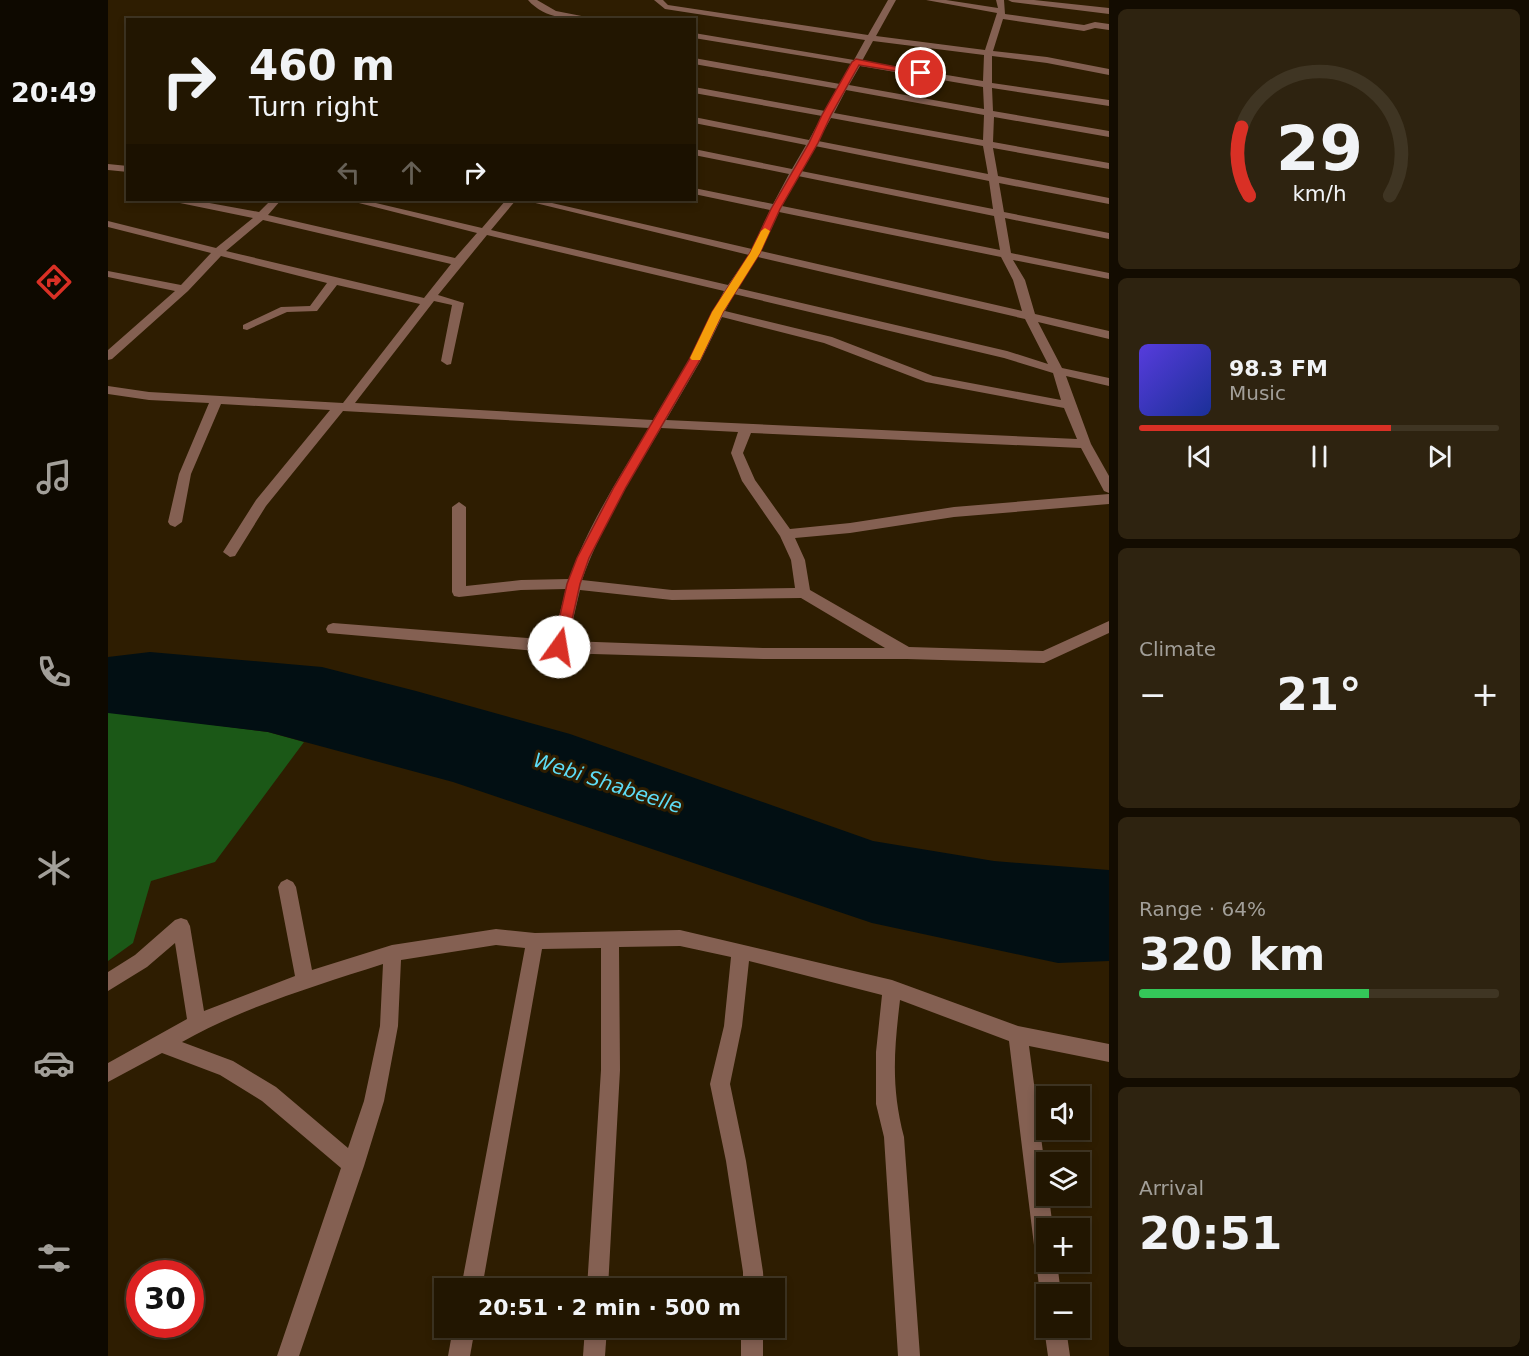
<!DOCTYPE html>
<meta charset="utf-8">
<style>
body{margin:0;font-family:"DejaVu Sans",sans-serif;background:#2e2310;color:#f1f3f6;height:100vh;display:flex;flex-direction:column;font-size:22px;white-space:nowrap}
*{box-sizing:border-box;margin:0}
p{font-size:20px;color:#a29f99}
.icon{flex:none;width:33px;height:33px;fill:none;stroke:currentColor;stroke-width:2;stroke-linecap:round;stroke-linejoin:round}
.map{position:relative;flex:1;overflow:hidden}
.drawer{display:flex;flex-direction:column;gap:9px;padding:9px;background:#130c01;width:420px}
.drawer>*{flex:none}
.banner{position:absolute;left:18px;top:18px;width:570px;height:183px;border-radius:0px;box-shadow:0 3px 9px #0003,0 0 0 2px #3f3523;background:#221601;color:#f1f3f6;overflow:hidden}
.buttons{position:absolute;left:928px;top:1086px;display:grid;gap:12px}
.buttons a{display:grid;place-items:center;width:54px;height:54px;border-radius:0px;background:#221601;box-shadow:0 3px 9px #0003,0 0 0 2px #3f3523;font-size:30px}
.speed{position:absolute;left:18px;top:1260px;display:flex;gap:12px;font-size:30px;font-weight:700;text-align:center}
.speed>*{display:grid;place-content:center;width:78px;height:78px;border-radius:50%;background:#221601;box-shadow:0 3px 9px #0003,0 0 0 2px #3f3523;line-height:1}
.speed .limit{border:9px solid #d22;background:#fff;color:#111}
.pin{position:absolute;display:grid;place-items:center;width:51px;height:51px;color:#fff;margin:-26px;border:3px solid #fff;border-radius:50%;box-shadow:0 2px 6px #0007}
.me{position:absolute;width:66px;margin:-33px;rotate:13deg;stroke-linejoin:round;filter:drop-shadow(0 0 4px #0008)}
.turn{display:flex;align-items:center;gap:21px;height:126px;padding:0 24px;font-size:27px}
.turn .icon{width:78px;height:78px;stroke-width:2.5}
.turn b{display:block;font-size:42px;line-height:51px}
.lanes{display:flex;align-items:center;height:57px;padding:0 24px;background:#0003;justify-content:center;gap:30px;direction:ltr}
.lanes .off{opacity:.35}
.big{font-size:45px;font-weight:800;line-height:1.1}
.drawer .card{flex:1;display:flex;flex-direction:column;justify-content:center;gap:9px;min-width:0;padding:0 21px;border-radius:9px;background:#2e2310}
.drawer .dial{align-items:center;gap:0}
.dial svg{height:156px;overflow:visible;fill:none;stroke:#3f3523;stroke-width:7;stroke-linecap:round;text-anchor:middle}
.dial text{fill:#f1f3f6;stroke:none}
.song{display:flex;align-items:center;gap:18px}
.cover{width:72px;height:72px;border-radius:9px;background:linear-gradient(135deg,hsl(250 70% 55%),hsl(230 70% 35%))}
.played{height:6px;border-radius:3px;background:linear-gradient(90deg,#d93025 70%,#3f3523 70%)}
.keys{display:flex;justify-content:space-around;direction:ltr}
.heat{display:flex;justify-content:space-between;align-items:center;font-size:33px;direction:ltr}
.charge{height:9px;border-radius:4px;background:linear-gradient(90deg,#34c759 64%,#3f3523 0)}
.trip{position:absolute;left:326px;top:1278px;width:351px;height:60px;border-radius:0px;background:#221601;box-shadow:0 3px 9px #0003,0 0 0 2px #3f3523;font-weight:800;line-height:60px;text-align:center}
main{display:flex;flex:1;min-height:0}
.dock{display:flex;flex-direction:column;width:108px;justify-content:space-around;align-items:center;background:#0e0900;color:#a29f99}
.dock .icon{width:42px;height:42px}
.dock .current{color:#d93025}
.dock b{font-size:27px;color:#f1f3f6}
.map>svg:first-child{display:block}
</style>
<main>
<nav class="dock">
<b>20:49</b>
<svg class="icon current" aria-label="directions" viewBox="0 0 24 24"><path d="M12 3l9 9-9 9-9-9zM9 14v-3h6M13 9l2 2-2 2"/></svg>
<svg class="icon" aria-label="music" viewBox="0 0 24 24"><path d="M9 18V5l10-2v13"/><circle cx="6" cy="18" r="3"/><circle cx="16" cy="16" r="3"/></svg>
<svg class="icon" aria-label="phone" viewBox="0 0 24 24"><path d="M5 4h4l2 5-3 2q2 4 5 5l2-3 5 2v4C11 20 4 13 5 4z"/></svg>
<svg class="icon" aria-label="climate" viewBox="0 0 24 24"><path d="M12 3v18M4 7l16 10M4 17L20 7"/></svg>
<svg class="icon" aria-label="car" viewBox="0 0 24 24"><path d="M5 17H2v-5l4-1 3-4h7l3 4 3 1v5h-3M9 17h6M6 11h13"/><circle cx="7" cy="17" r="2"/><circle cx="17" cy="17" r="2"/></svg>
<svg class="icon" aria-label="filters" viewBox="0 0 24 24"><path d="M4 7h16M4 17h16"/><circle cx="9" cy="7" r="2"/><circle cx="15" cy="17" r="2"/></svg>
</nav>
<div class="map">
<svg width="1001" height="1356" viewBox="0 0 1001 1356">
<rect width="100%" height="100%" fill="#2e1d01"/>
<polygon fill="#1b5817" points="7,712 160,732 196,742 107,862 43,881 25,943 0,961 0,713"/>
<polygon fill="#020f13" points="42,652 214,667 308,691 462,734 765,841 886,861 1001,870 1001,961 950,963 764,923 345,782 160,732 0,713 0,657"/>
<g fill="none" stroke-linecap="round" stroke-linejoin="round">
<g fill="#846052" fill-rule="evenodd">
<path d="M 420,0 L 429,0 L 448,11 L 494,20 C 469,20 438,21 420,0 Z"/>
<path d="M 546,0 L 555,0 L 560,5 L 760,35 L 780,0 L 788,0 L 768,36 L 877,50 L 889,13 L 818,0 L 838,0 L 890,8 L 888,0 L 896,0 L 897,14 L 976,25 L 987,22 L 1001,24 L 1001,30 L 987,28 L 976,31 L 895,19 L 885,51 L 939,57 L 1001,69 L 1001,75 L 939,63 L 884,56 L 884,83 L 1001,100 L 1001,106 L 884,88 L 885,111 L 1001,131 L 1001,137 L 886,117 L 885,142 L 1001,163 L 1001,169 L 885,148 L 890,176 L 1001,198 L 1001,204 L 891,183 L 896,212 L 1001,233 L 1001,239 L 897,218 L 903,253 L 1001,273 L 1001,279 L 905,260 L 917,280 L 927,314 L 1001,331 L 1001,339 L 930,322 L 954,368 L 1001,378 L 1001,386 L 958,376 L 983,444 L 1001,476 L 1001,493 L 996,491 L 973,448 L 643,433 L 635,453 L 647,480 L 682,529 L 742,523 L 846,507 L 1001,494 L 1001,504 L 846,517 L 742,533 L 687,538 L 697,560 L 702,590 L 801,647 L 935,651 L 1001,621 L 1001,633 L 936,663 L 799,659 L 655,659 L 451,653 L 220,633 L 218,629 L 220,625 L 225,623 L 445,640 L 458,589 L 413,590 L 351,597 L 346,596 L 344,592 L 344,507 L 351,502 L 358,507 L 358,586 L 413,580 L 461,579 C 480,525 512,476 541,428 L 235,411 L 158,506 L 127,556 L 122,557 L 115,552 L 148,500 L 222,410 L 113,404 L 83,474 L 74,522 L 67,527 L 62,525 L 60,522 L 71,474 L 101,403 L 41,400 L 0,394 L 0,386 L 41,392 L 235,403 L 312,304 L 229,285 L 209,311 L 179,312 L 139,330 L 135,329 L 135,325 L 173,307 L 202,306 L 219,283 L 113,256 L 80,291 L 4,359 L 0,360 L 0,350 L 67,291 L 0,277 L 0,271 L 73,285 L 103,253 L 0,227 L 0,221 L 108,248 L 145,218 L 72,203 L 67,200 L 85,200 L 151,212 L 163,200 L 173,200 L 160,215 L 347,258 L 369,233 L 239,200 L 255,200 L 374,228 L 398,200 L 408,200 L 383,230 L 620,285 L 641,255 L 415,200 L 431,200 L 644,249 L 662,210 L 586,194 L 586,188 L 665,204 L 681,174 L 586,155 L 586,149 L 684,169 L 698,145 L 586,123 L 586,117 L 701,140 L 714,116 L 586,93 L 586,87 L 717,111 L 730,89 L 586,64 L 586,58 L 732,84 L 744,64 L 586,38 L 586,33 L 746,60 L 757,40 L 557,9 ZM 765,41 L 876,55 L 875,81 L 754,61 ZM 752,66 L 875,87 L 876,109 L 741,85 ZM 738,90 L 876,115 L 875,140 L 726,113 ZM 723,118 L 875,146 L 880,174 L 710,141 ZM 707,146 L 881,181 L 885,209 L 693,171 ZM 690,176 L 886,216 L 892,250 L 674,206 ZM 671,212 L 893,257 L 905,280 L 914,311 L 653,251 ZM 155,220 L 343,264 L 316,298 L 118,251 ZM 379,235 L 616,291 L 581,360 L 545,420 L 247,403 L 326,301 L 344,305 L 333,361 L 339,365 L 343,364 L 356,303 L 330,295 ZM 650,257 L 917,319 L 940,364 L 899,351 L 629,288 ZM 626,294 L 896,358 L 945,373 L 953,400 L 825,376 L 724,337 L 617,311 ZM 614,317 L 716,343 L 818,382 L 956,408 L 969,439 L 558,420 L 593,360 ZM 553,428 L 630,432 L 623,453 L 634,481 L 672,536 L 683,560 L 687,588 L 564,590 L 474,580 C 493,526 524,477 553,428 ZM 472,590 L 564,600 L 693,598 L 777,648 L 655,648 L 460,641 Z"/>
<polygon points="900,0 926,0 1001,8 1001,14 904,2"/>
<polygon points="0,164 20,166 20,172 0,170"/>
<path d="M 179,879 L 185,882 L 188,887 L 204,970 L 284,945 L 388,929 L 427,933 L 572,930 L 784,980 L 910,1026 L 1001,1044 L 1001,1062 L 921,1046 L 945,1228 L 939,1228 L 939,1262 L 949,1262 L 953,1294 L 939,1294 L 939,1303 L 936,1301 L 932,1294 L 901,1041 L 792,1000 C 786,1051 783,1087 796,1137 L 812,1356 L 790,1356 L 776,1137 L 768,1104 L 768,1052 L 774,995 L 641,961 L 634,1026 L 622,1084 L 638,1161 L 655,1272 L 656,1288 L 635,1288 L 635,1272 L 618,1161 L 602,1084 L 616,1026 L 623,957 L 572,946 L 511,947 L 512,1070 L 500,1288 L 479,1288 L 493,1070 L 493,948 L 434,949 L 374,1288 L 353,1288 L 417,948 L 388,945 L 293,960 L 290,1026 L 276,1101 L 256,1166 L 191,1356 L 169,1356 L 233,1168 L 154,1101 L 112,1075 L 54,1053 L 0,1082 L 0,1063 L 79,1019 L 67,943 L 39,967 L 0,991 L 0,972 L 27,955 L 67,920 L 73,918 L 79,920 L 82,926 L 96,1011 L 187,976 L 170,887 L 173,882 ZM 275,964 L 272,1026 L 256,1101 L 240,1148 L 168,1087 L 125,1061 L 74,1042 C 136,1007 207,986 275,964 Z"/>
<polygon points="939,1321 939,1328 958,1328 962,1356 940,1356 936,1328"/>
<polygon points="345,1328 367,1328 362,1356 340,1356"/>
<polygon points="477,1328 499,1328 497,1356 475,1356"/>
<rect x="633" y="1328" width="22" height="28"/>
</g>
</g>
<polygon fill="#d93025" stroke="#8d1f18" stroke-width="1.5" points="748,59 818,73 813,75 751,65 723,115 710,143 672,209 652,253 615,312 592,360 518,487 481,558 472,584 458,647 456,651 447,651 445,647 459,584 469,558 506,487 581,360 604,312 642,253 663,209 701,143 714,115 744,62"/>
<polygon fill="#f59e0b" points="657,228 662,231 652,253 615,312 593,358 592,360 584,360 582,358 604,312 642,253 653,231"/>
<g text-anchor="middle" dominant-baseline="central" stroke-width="6" stroke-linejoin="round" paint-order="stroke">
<g font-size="20" font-style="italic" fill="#5ddcf5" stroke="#2e1d01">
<text transform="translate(500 783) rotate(18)">Webi Shabeelle</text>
</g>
</g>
</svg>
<div class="buttons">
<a><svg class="icon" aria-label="sound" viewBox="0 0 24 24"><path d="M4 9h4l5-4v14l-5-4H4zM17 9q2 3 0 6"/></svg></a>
<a><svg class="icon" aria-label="layers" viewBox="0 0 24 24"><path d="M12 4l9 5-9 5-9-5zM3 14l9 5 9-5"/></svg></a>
<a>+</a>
<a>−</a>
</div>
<div class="speed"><div class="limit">30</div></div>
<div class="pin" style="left:813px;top:73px;background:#d93025"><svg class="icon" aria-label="arrive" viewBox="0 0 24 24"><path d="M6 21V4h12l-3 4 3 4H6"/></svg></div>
<svg class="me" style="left:451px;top:647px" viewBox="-20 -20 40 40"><circle r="19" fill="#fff"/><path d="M0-13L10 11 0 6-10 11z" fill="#d93025"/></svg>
<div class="trip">20:51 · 2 min · 500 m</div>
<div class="banner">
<div class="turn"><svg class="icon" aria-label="right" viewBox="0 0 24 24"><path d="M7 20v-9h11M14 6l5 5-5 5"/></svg><div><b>460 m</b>Turn right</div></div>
<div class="lanes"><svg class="icon off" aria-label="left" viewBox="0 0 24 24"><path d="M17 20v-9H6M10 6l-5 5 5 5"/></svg><svg class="icon off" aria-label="ahead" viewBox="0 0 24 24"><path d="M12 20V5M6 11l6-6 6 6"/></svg><svg class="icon" aria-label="right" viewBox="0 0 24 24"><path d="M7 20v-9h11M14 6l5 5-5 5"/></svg></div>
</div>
</div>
<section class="drawer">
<div class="card dial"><svg viewBox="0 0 100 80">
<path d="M14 69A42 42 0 1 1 86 69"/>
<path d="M14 69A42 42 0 0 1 10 34" stroke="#d93025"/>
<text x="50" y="56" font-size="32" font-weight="700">29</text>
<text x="50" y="72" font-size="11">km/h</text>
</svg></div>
<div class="card">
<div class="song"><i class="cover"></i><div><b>98.3 FM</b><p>Music</p></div></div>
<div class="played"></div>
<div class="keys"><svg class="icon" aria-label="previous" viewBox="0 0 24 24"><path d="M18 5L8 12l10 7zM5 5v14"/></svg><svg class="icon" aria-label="pause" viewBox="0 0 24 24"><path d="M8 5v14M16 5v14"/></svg><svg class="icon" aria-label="next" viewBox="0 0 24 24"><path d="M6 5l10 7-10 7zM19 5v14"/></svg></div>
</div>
<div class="card"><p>Climate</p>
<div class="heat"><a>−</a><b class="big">21°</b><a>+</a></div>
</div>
<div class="card"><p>Range · 64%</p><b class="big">320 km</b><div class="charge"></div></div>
<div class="card"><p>Arrival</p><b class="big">20:51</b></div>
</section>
</main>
